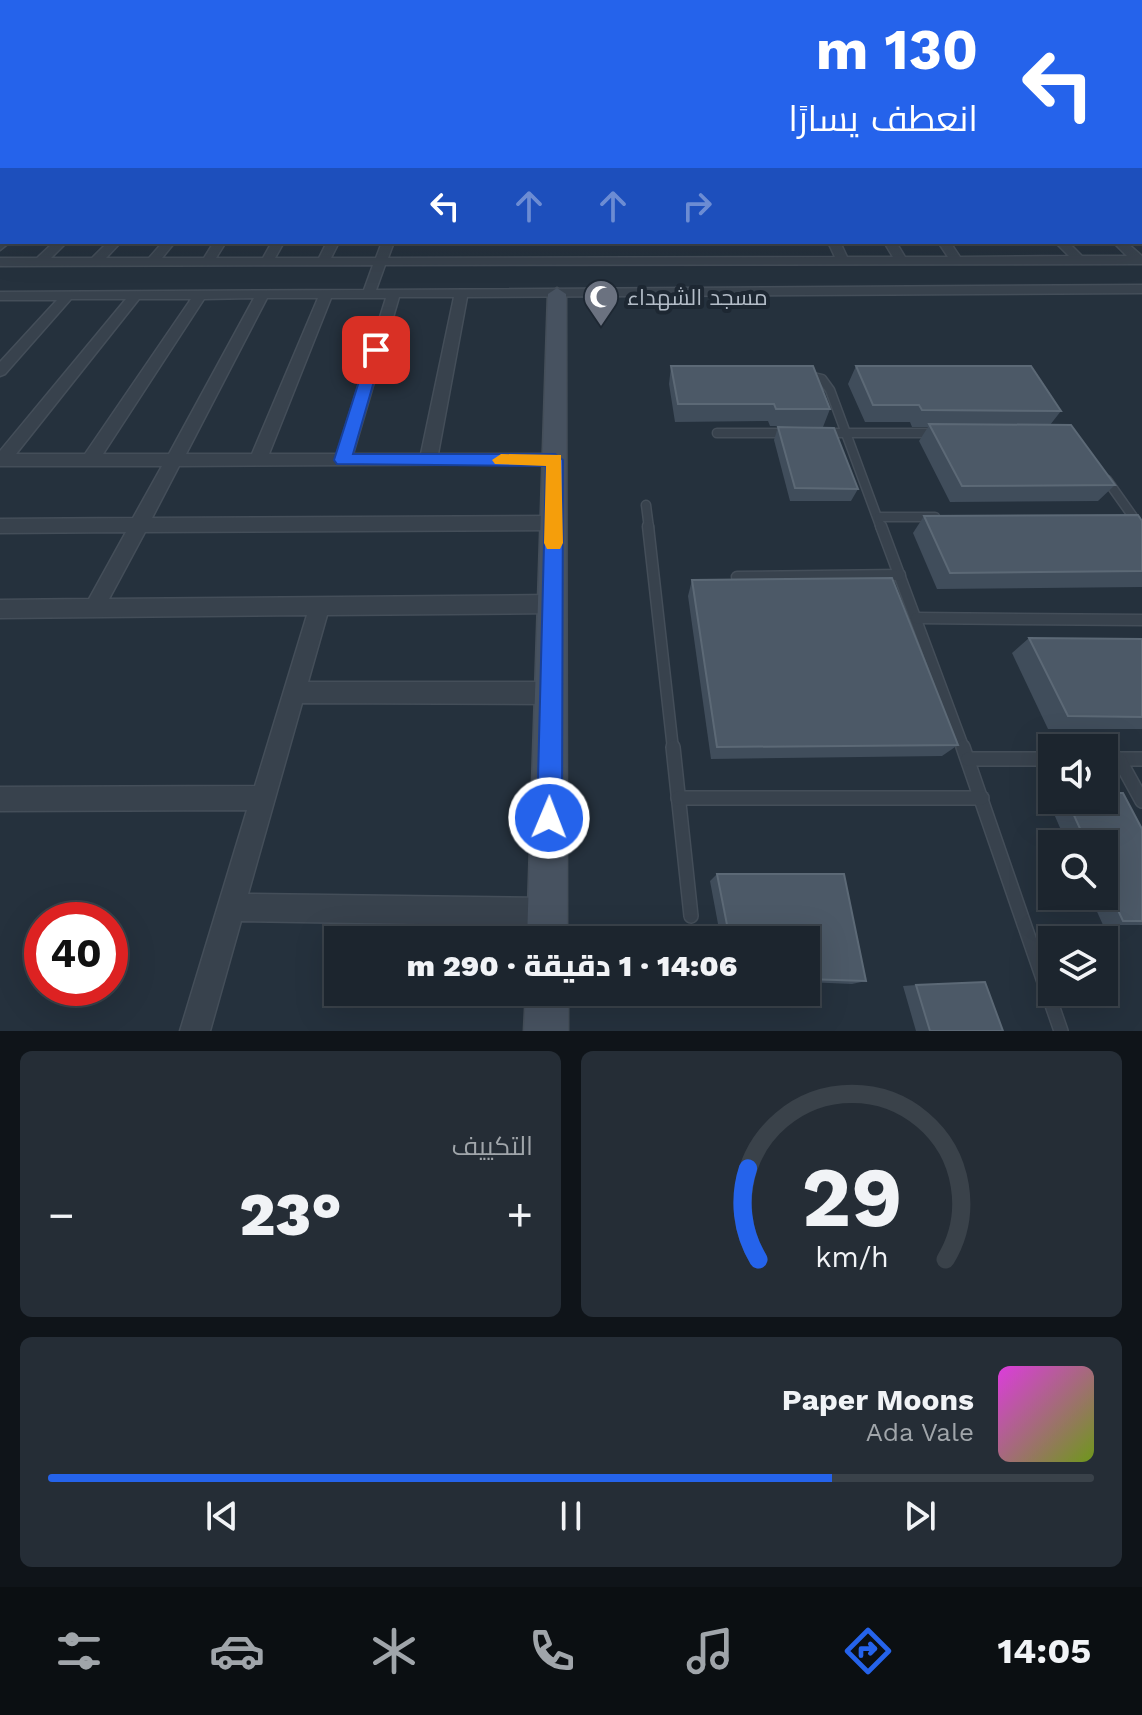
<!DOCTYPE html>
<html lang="ar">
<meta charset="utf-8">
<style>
body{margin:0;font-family:"Work Sans",Cairo,sans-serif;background:#252d36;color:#f1f3f6;direction:rtl;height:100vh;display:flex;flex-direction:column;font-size:30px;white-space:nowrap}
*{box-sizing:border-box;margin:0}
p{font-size:26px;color:#a0a5aa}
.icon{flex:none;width:44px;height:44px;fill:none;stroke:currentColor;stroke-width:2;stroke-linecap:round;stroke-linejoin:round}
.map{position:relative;height:1031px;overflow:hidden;direction:ltr}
.drawer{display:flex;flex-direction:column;gap:20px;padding:20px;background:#0f1419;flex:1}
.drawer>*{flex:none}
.top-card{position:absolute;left:0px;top:0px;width:1142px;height:244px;box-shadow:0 8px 32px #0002,0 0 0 2px #3a424a;direction:rtl;background:#2563eb;color:#fff;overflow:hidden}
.tools{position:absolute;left:1038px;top:734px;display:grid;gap:16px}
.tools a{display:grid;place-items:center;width:80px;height:80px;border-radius:0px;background:#1c252e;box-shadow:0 8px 32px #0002,0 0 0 2px #3a424a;font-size:40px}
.speed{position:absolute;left:24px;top:902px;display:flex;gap:16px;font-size:40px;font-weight:700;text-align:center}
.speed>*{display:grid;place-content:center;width:104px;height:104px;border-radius:50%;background:#1c252e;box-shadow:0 8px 32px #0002,0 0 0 2px #3a424a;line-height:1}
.speed .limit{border:12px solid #d22;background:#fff;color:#111}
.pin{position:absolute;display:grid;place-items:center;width:68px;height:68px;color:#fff;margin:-34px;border-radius:16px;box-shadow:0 4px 12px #0006}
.me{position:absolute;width:88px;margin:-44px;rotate:1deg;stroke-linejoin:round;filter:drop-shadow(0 0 6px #0008)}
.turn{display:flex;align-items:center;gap:28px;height:168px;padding:0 32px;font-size:36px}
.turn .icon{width:104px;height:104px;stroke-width:2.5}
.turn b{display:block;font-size:56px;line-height:68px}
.lanes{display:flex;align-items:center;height:76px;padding:0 32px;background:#0003;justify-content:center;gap:40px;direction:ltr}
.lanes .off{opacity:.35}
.big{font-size:60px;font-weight:800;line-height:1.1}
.drawer .widget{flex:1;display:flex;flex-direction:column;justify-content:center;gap:12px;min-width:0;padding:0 28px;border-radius:12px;background:#252d36}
.drawer .dial{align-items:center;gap:0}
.dial svg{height:208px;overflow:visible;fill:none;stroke:#3a424a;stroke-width:7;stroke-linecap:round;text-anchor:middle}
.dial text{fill:#f1f3f6;stroke:none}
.song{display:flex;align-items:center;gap:24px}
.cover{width:96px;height:96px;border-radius:12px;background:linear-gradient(135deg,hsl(300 70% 55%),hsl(80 70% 35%))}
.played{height:8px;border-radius:4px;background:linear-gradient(90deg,#2563eb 75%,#3a424a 75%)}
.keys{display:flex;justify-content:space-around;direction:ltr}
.heat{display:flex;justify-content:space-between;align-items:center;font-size:44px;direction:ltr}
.drawer .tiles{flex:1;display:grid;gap:20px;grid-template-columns:1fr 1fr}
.widget:last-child{grid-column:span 2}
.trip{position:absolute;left:324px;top:926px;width:496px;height:80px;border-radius:0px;background:#1c252e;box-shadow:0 8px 32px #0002,0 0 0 2px #3a424a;font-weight:800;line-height:80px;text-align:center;direction:rtl}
.menu{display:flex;height:128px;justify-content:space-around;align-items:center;background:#0b0f12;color:#a0a5aa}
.menu .icon{width:56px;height:56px}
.menu .selected{color:#2563eb}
.menu b{font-size:36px;color:#f1f3f6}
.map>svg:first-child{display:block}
</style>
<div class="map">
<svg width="1142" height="1031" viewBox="0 0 1142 1031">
<rect width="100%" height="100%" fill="#25313d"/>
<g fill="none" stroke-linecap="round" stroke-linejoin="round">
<defs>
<g id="lane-far2">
<polyline points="809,376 822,379 830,390 881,528"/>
<polyline points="717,433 789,433"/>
<polyline points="823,433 933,433"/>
<polyline points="1107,480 1141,528"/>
<polyline points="646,505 649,528"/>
<polyline points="879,517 935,517"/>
</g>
<g id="lane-far1">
<polyline points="648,526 673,749"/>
<polyline points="881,526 964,749"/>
<polyline points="1139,526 1142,530"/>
<polyline points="737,577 900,575"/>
<polyline points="916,618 1142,620"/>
</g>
<g id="lane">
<polyline points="673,747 691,916"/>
<polyline points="963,747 1061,1031"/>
<polyline points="968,759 1052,759"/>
<polyline points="1104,759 1142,759"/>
<polyline points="1119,759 1142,801"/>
<polyline points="678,798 982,798"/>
</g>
<g id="street">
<rect x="0" y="112" width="2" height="4"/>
<rect x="1140" y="122" width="2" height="6"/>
<rect x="0" y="126" width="2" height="6"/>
<rect x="0" y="145" width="2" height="6"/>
<rect x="0" y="164" width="2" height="6"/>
<rect x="1140" y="170" width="2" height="8"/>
<rect x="1140" y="203" width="2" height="8"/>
<polygon points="0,239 2,242 10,242 0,250"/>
<path d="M 54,242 L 67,242 L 51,258 L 92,258 L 108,242 L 121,242 L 106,258 L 149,258 L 163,242 L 175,242 L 162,258 L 204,258 L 214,242 L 226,242 L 216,258 L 263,258 L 272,242 L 284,242 L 275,258 L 319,258 L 327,242 L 339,242 L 331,258 L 376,258 L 382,242 L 394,242 L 388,258 L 835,257 L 828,242 L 840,242 L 847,257 L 893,257 L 884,242 L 896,242 L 905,257 L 948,257 L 938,242 L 950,242 L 960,257 L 1069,256 L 1055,242 L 1068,242 L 1082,256 L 1127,256 L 1113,242 L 1126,242 L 1142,256 L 1142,264 L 385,265 L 376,290 L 1142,285 L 1142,293 L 467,297 L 438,454 L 555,454 L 561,456 L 563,460 L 561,464 L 179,466 L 152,518 L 554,516 L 560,518 L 563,523 L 560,528 L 554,530 L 145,532 L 109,599 L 553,595 L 560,598 L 563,604 L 560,610 L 553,613 L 327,615 L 308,682 L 551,682 L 559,686 L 562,693 L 559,700 L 551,704 L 302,703 L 248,894 L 548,898 L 558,902 L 562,912 L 558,922 L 548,926 L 241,921 L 210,1031 L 180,1031 L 247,810 L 0,811 L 0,787 L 255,786 L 307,615 L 0,618 L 0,600 L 89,599 L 126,532 L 0,533 L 0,519 L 133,518 L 162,466 L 0,466 L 0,451 L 126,299 L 71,299 L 5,374 L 0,376 L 0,362 L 57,300 L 0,300 L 0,292 L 364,290 L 373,265 L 0,266 L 0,258 L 37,258 ZM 399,297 L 454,297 L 421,454 L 353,454 ZM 254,298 L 169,454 L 103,454 L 204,299 ZM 267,298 L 318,298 L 252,454 L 186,454 ZM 331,298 L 386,298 L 337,454 L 269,454 ZM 139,299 L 191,299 L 85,454 L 16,454 Z"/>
</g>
<g id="secondary">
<rect x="1140" y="186" width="2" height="10"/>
<rect x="0" y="187" width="2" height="10"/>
<polygon points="557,288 566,294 567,940 527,940 548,294"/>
<polygon points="526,992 568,992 568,1031 524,1031"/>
</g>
</defs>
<use href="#lane-far2" stroke="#444e59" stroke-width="11"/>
<use href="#lane-far1" stroke="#444e59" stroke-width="13"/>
<use href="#lane" stroke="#444e59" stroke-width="16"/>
<use href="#street" stroke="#444e59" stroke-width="3"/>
<use href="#secondary" stroke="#444e59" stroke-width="3"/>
<use href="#lane-far2" stroke="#38424d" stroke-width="8"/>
<use href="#lane-far1" stroke="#38424d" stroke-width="10"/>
<use href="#lane" stroke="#38424d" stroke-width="13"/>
<use href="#street" fill="#38424d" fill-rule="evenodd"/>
<use href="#secondary" fill="#475260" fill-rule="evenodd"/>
</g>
<g fill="#404d5b">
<polygon points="1140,137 1142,137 1142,163 1140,161"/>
<polygon points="671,366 830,409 823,427 770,426 768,421 675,422 669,384"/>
<polygon points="856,366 1061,411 1050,425 1115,485 1098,501 950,502 919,441 928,427 912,427 910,422 865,422 848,384"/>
<polygon points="778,427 858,489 851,501 790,501 774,440"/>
<polygon points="924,516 1142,521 1142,587 937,589 913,533"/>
<polygon points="692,580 958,745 942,756 711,759 688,596"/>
<polygon points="1029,638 1142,639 1142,729 1048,729 1012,653"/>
<polygon points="1052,798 1052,800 1104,800 1142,829 1142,925 1103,925 1090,896 1104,896 1104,844 1067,844 1048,800"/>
<polygon points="717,874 866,981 852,984 806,982 806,940 721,940 710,881"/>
<polygon points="916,985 1003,1031 916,1031 903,986"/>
</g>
<g fill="#4c5967" stroke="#5c6976" stroke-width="2">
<polygon points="671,366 813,366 830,409 776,409 774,404 678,404"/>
<polygon points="856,366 1031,366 1061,411 922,410 919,405 873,405"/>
<polygon points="929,424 1071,425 1115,485 962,486"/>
<polygon points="778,427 834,428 858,489 795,488"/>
<polygon points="1138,515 1142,521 1142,571 950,573 924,516"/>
<polygon points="892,578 958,745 717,747 692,580"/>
<polygon points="1029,638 1142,639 1142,717 1068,716"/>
<polygon points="1104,793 1123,793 1142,829 1142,921 1123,921 1104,880 1104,844 1087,844 1067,800 1104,800"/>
<polygon points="717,874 844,874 866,981 806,979 806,940 730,940"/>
<polygon points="985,982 1003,1031 930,1031 916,985"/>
</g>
<linearGradient id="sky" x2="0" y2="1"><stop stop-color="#141b22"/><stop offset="0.44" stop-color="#404e62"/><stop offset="1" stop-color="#404e62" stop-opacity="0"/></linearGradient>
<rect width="1142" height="257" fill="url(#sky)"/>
<polygon fill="#2563eb" stroke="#184099" stroke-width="2" points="376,346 383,350 353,454 555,454 563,460 562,818 558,827 549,831 540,827 537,818 546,466 337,464 334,460 369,350"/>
<polygon fill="#f59e0b" points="501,454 561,455 563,543 560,549 547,549 544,543 546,466 495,464 492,460"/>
<defs>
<symbol id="mosque-pin" viewBox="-11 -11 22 30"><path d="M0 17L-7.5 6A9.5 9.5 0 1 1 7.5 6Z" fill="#6b7280" stroke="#1d2732"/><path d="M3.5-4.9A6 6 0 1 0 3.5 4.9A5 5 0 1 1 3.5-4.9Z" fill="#fff"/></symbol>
</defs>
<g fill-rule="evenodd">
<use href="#mosque-pin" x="581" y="277" width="40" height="54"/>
</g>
<g text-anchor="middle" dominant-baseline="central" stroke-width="8" stroke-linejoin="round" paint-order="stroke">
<g font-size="22" fill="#b4bdc8" stroke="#1d2732" text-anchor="start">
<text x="627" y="297">مسجد الشهداء</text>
</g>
</g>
</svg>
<div class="tools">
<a><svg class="icon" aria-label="sound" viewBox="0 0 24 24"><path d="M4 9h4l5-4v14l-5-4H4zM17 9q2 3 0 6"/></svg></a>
<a><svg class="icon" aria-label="search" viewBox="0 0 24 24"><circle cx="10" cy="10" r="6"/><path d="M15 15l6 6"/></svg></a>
<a><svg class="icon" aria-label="layers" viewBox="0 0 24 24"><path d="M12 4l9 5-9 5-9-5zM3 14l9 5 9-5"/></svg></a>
</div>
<div class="speed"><div class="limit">40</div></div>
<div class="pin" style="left:376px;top:350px;background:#d93025"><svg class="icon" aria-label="arrive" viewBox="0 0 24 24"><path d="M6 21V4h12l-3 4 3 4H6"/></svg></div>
<svg class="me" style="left:549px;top:818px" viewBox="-20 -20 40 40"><circle r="17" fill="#2563eb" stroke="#fff" stroke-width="3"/><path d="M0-11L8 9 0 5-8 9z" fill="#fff"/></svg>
<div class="trip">14:06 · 1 دقيقة · 290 m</div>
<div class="top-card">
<div class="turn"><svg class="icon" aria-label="left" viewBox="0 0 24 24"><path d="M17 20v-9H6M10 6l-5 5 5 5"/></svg><div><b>130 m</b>انعطف يسارًا</div></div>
<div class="lanes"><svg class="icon" aria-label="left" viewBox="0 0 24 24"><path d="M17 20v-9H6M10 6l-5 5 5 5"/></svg><svg class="icon off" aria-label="ahead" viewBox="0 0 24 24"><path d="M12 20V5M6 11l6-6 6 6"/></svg><svg class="icon off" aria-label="ahead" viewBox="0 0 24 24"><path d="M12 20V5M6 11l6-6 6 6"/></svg><svg class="icon off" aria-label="right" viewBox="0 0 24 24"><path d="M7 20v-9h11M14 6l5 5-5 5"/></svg></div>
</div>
</div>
<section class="drawer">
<div class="tiles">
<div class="widget dial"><svg viewBox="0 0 100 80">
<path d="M14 69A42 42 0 1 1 86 69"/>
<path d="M14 69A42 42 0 0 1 10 34" stroke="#2563eb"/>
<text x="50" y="56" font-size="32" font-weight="700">29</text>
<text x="50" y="72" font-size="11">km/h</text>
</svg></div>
<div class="widget"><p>التكييف</p>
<div class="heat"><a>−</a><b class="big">23°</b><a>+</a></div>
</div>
<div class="widget">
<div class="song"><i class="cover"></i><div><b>Paper Moons</b><p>Ada Vale</p></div></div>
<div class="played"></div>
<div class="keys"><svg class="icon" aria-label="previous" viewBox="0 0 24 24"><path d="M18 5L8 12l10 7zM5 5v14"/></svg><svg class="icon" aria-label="pause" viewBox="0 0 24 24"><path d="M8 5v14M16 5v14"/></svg><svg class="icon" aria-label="next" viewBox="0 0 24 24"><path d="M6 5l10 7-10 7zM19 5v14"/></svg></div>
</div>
</div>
</section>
<nav class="menu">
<b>14:05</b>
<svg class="icon selected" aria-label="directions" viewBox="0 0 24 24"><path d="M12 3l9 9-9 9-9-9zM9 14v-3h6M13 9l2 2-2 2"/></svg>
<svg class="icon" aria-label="music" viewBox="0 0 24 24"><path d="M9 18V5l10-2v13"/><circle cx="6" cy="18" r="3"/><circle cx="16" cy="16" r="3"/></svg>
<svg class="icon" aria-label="phone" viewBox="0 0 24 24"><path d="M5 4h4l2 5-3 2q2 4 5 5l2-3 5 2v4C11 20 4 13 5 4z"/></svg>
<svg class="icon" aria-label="climate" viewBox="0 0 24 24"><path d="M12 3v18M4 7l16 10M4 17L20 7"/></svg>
<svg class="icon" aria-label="car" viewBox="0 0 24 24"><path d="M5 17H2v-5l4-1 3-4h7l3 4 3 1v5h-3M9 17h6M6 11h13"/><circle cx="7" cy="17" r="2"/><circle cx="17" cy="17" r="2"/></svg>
<svg class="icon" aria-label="filters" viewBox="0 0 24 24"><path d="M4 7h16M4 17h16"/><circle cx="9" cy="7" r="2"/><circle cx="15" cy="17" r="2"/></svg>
</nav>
